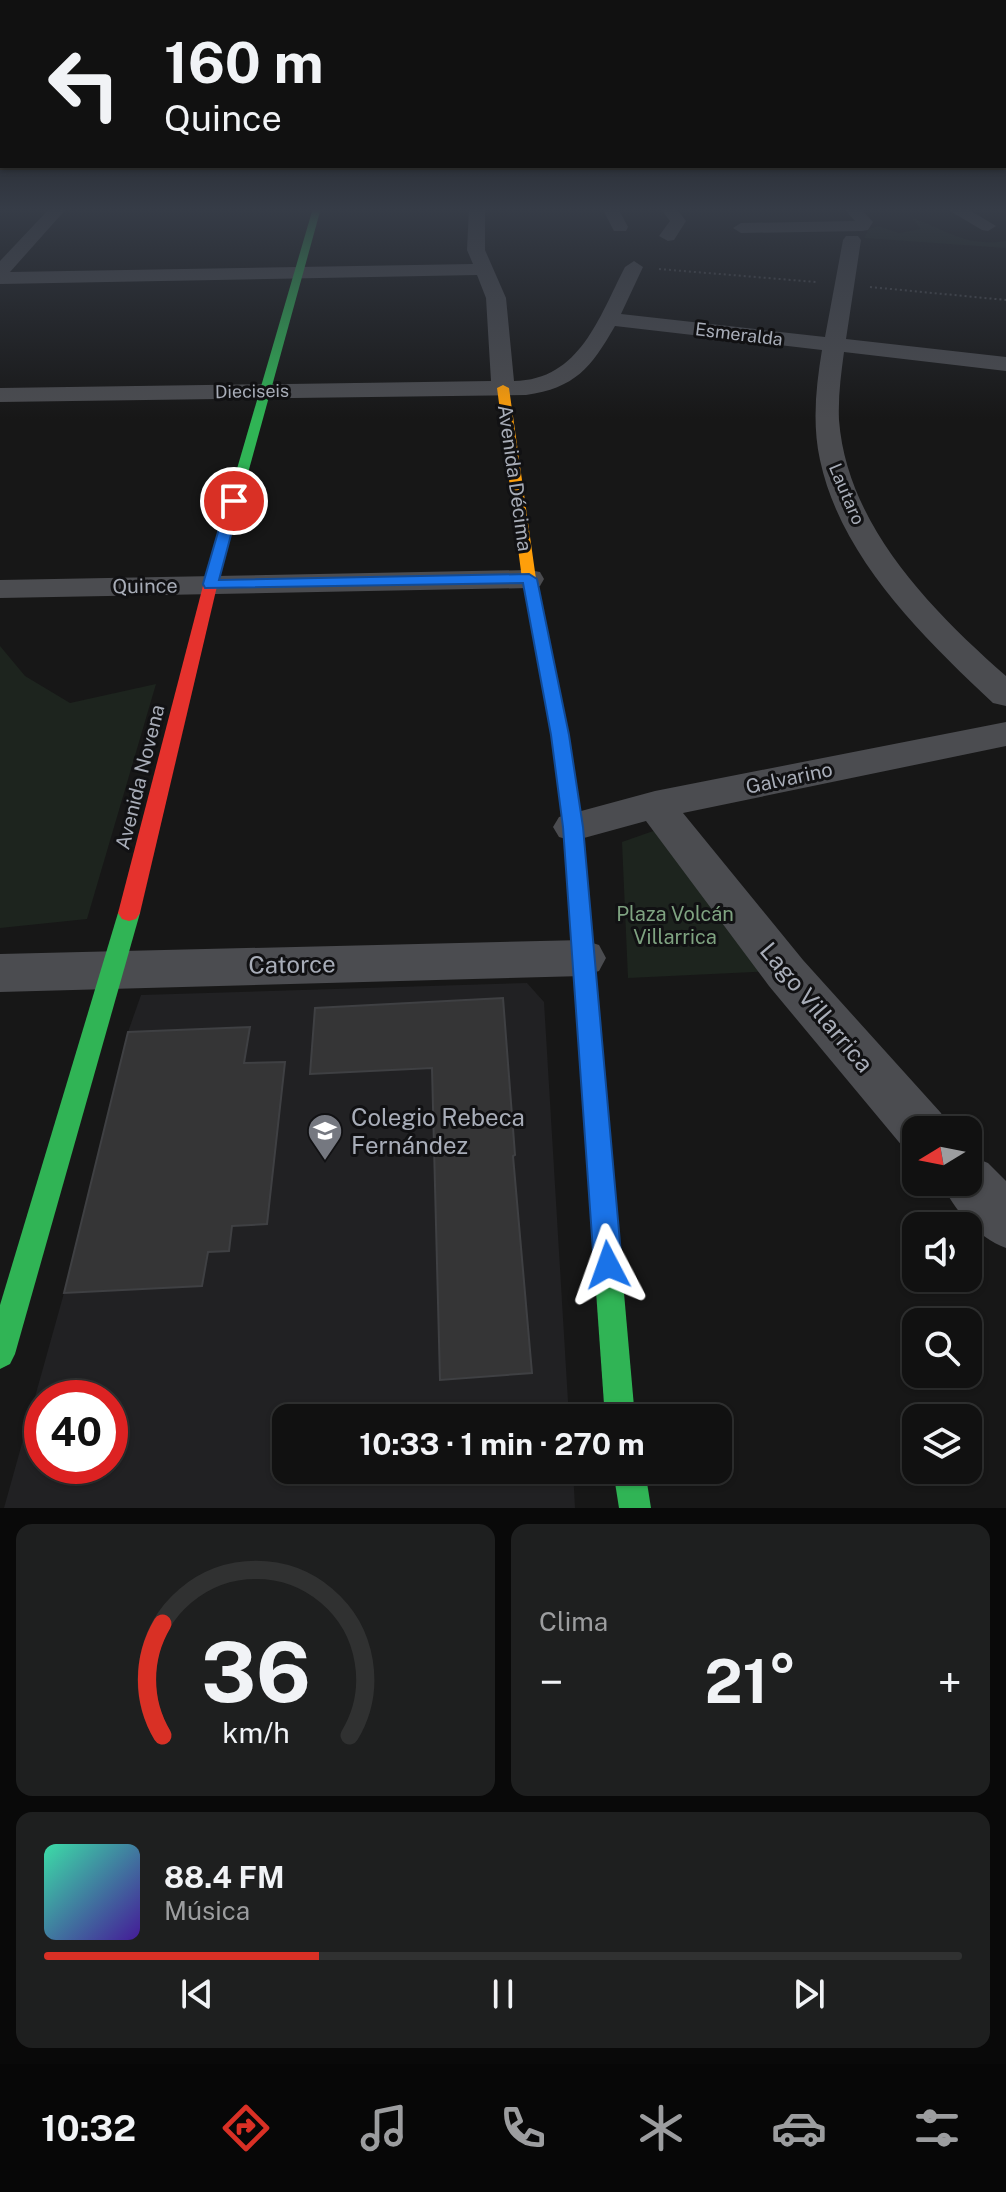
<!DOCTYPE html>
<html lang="es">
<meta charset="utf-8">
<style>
body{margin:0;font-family:"Public Sans",sans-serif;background:#1e1f1f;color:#f1f3f6;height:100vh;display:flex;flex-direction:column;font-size:30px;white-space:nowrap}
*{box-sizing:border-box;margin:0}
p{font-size:26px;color:#9c9d9f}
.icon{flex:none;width:44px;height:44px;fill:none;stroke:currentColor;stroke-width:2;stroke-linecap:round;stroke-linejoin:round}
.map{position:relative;height:1508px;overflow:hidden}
.panel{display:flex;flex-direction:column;gap:16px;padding:16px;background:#090909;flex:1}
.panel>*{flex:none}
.hud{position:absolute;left:0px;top:0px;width:1006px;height:168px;box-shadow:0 2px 6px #0004,0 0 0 2px #303131;background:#111;color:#f1f3f6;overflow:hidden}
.needle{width:52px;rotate:260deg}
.tools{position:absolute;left:902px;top:1116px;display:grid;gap:16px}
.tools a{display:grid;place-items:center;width:80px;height:80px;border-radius:16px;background:#111;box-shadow:0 2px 6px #0004,0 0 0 2px #303131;font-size:40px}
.speed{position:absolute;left:24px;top:1380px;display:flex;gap:16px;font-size:40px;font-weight:700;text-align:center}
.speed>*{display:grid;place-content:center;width:104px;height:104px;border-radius:50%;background:#111;box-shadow:0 2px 6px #0004,0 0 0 2px #303131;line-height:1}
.speed .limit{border:12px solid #d22;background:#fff;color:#111}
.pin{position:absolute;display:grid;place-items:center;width:68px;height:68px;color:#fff;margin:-34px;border:4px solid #fff;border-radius:50%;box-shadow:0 2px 8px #0007}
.me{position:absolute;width:88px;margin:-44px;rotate:356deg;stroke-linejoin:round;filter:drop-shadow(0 0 6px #0008)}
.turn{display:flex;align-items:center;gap:28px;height:168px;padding:0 32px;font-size:36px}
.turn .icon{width:104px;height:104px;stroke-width:2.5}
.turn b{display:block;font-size:56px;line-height:68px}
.big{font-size:60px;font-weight:700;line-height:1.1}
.panel .card{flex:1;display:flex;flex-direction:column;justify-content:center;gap:12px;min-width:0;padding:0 28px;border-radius:16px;background:#1e1f1f}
.panel .dial{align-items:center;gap:0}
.dial svg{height:208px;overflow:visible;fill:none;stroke:#303131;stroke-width:7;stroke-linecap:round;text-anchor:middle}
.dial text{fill:#f1f3f6;stroke:none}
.song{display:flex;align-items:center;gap:24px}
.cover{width:96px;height:96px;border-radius:12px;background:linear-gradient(135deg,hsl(160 70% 55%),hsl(260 70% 35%))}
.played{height:8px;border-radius:4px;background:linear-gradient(90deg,#d93025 30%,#303131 30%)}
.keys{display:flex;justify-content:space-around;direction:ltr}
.heat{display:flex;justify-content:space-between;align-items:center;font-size:44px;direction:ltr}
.panel .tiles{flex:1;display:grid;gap:16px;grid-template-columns:1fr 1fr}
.card:last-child{grid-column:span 2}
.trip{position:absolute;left:272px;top:1404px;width:460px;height:80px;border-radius:16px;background:#111;box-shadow:0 2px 6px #0004,0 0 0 2px #303131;font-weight:700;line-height:80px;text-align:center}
.tab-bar{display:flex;height:128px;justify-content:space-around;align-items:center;background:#070707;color:#9c9d9f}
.tab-bar .icon{width:56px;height:56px}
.tab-bar .on{color:#d93025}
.tab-bar b{font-size:36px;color:#f1f3f6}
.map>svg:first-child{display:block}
</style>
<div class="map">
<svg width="1006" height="1508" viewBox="0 0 1006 1508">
<rect width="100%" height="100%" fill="#171717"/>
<path fill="#212123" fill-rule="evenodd" d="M 527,983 L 544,1002 L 569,1418 L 286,1418 L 286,1470 L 573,1470 L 575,1508 L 4,1508 L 64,1293 L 128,1032 L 141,995 ZM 42,1398 L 110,1398 L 110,1466 L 42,1466 Z"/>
<g fill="#1d241e">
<path d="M 912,218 C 949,230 963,247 1006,241 L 1006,248 L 864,238 L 869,229 L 878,226 L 899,233 L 921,229 Z"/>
<polygon points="0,646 25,676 70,703 156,684 87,919 0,928"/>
<polygon points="659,829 772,971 628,978 622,842"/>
</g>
<g fill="#353536" stroke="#3f4043" stroke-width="2">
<polygon points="503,998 515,1155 513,1156 532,1373 440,1380 432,1068 310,1074 315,1008"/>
<polygon points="250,1027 244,1063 285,1062 267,1224 232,1226 229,1251 208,1252 202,1286 64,1293 128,1032"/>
</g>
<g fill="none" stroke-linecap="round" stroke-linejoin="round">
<g stroke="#4d4e52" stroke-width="2" stroke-dasharray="2 3" stroke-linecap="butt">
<polyline points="659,269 816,282"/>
<polyline points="870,287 1006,300"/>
</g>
<g fill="#4b4c50" fill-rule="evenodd">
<path d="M 50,208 L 67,208 L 10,272 L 473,264 L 467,250 L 469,208 L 485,208 L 485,250 L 506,298 L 514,381 C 580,380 599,317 625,267 L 634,261 L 643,267 L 621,314 L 825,337 L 843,240 L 846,236 L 858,236 L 861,240 L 846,339 L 1006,357 L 1006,371 L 844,352 C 841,374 838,397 839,420 C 847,525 931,610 1006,676 L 1006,706 L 993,703 C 923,637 841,558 820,460 C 812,423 816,386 822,350 L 615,326 C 591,368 575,388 526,395 L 0,402 L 0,388 L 491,381 L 486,298 L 477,275 L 0,284 L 0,261 Z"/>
<polygon points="602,208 618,208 628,227 626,231 614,231"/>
<polygon points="660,208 676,208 686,221 674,240 668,241 659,236 670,221"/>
<polygon points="843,208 860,208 873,222 868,230 862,231 741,233 733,228 741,223 855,221"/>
<polygon points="945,208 966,208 996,226 988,231 982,230"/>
<polygon points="529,570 540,572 544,579 540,586 529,588 0,598 0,580"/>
<polygon points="1006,722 1006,746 683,813 803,960 941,1113 949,1130 916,1130 916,1152 903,1147 769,986 646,821 573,841 559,837 553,827 559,817 655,791"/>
<polygon points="583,940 599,945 606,958 599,971 583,976 0,992 0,954"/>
<path d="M 968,1155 L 988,1163 L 1006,1181 L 1006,1248 C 977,1237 954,1210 941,1182 L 968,1182 Z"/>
</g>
<g fill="#30b455" fill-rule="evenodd">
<polygon points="313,208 321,208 218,582 211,586 206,585 204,582"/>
<polygon points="129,905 136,907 140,913 15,1354 10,1364 0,1369 0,1305 118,913 122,907"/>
<polygon points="592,1056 600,1059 604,1066 635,1418 605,1418 580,1066 584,1059"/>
<polygon points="613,1470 645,1470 651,1508 619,1508"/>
</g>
<polygon fill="#ff9f0a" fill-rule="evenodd" points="503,385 509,388 536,579 569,735 583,827 604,1066 600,1073 592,1076 584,1073 580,1066 563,827 551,735 522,579 497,388"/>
<polygon fill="#e5322d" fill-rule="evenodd" points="211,578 218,582 140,913 136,919 129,921 122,919 118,913 204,582"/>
</g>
<linearGradient id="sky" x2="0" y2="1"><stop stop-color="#0d0d0d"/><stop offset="0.5" stop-color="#363c47"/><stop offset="1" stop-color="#363c47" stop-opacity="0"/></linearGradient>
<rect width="1006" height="419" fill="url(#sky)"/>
<polygon fill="#1a73e8" stroke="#114b97" stroke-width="2" points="234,497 240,501 219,580 529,574 537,579 569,735 583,827 622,1265 618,1275 608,1279 598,1275 594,1265 563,827 551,735 523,583 205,588 203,584 227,501"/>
<defs>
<symbol id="school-pin" viewBox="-11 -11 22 30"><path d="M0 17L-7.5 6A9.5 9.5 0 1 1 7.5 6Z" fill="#757880" stroke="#111113"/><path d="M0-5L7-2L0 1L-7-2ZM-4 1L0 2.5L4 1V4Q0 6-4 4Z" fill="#fff"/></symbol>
</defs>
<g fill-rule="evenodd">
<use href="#school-pin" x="305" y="1111" width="40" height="54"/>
</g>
<g text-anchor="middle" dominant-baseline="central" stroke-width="6" stroke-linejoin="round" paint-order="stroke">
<g font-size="18" fill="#a8adb8" stroke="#111113">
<text transform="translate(739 334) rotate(7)">Esmeralda</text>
<text transform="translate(252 391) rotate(-1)">Dieciseis</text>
<text transform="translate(847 494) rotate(67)">Lautaro</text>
</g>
<g font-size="20" fill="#a8adb8" stroke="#111113">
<text transform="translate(515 478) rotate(82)">Avenida Décima</text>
<text transform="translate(145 586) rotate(-1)">Quince</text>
<text transform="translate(140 777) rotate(-76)">Avenida Novena</text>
<text transform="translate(789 778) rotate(-12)">Galvarino</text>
</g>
<g font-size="20" fill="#7fa381" stroke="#111113">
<text x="675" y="914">Plaza Volcán<tspan x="675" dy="23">Villarrica</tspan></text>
</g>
<g font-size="24" fill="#a8adb8" stroke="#111113">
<text transform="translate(292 964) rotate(-1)">Catorce</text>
<text transform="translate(817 1007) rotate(50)">Lago Villarrica</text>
</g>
<g font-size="24" fill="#a8adb8" stroke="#111113" text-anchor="start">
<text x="351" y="1117">Colegio Rebeca<tspan x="351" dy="28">Fernández</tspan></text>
</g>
</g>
</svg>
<div class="tools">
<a><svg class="needle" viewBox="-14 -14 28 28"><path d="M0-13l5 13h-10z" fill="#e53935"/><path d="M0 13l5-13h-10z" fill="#9c9d9f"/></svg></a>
<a><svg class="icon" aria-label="sound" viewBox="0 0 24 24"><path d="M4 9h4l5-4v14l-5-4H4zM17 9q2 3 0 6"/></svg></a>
<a><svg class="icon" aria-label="search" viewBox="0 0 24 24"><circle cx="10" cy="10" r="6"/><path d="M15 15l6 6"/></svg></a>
<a><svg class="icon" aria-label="layers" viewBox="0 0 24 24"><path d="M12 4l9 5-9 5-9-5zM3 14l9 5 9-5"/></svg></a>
</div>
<div class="speed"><div class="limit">40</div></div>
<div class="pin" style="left:234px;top:501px;background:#d93025"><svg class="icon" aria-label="arrive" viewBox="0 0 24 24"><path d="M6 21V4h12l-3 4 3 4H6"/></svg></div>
<svg class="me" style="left:608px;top:1265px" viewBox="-20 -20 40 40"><path d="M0-17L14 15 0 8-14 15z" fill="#1a73e8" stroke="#fff" stroke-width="4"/></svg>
<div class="trip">10:33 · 1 min · 270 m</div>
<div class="hud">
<div class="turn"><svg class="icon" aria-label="left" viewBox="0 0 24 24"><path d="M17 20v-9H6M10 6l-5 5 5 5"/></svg><div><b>160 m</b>Quince</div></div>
</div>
</div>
<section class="panel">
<div class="tiles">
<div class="card dial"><svg viewBox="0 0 100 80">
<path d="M14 69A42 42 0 1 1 86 69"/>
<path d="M14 69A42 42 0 0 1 14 26" stroke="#d93025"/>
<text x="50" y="56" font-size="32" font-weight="700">36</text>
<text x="50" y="72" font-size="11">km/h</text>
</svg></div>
<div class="card"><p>Clima</p>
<div class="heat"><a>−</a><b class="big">21°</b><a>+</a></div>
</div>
<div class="card">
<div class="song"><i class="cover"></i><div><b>88.4 FM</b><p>Música</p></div></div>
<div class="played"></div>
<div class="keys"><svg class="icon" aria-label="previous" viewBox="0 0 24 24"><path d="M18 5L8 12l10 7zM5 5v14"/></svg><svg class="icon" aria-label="pause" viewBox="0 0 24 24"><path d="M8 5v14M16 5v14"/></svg><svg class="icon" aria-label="next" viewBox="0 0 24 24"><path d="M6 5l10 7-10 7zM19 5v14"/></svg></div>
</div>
</div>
</section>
<nav class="tab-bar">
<b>10:32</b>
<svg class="icon on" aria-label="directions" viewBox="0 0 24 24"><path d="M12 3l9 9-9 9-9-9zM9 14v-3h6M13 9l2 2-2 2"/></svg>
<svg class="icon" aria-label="music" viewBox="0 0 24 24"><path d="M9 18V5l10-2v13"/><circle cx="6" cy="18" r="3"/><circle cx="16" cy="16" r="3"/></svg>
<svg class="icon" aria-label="phone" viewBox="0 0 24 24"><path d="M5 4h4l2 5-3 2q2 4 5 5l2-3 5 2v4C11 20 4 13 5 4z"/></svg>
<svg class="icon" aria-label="climate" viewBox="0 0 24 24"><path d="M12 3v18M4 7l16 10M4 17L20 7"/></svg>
<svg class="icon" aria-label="car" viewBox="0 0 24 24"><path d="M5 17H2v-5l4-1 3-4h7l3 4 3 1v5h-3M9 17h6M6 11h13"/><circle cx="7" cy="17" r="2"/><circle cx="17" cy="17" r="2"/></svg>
<svg class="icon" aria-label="filters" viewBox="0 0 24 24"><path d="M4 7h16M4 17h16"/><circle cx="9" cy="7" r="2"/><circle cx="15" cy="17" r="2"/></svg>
</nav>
